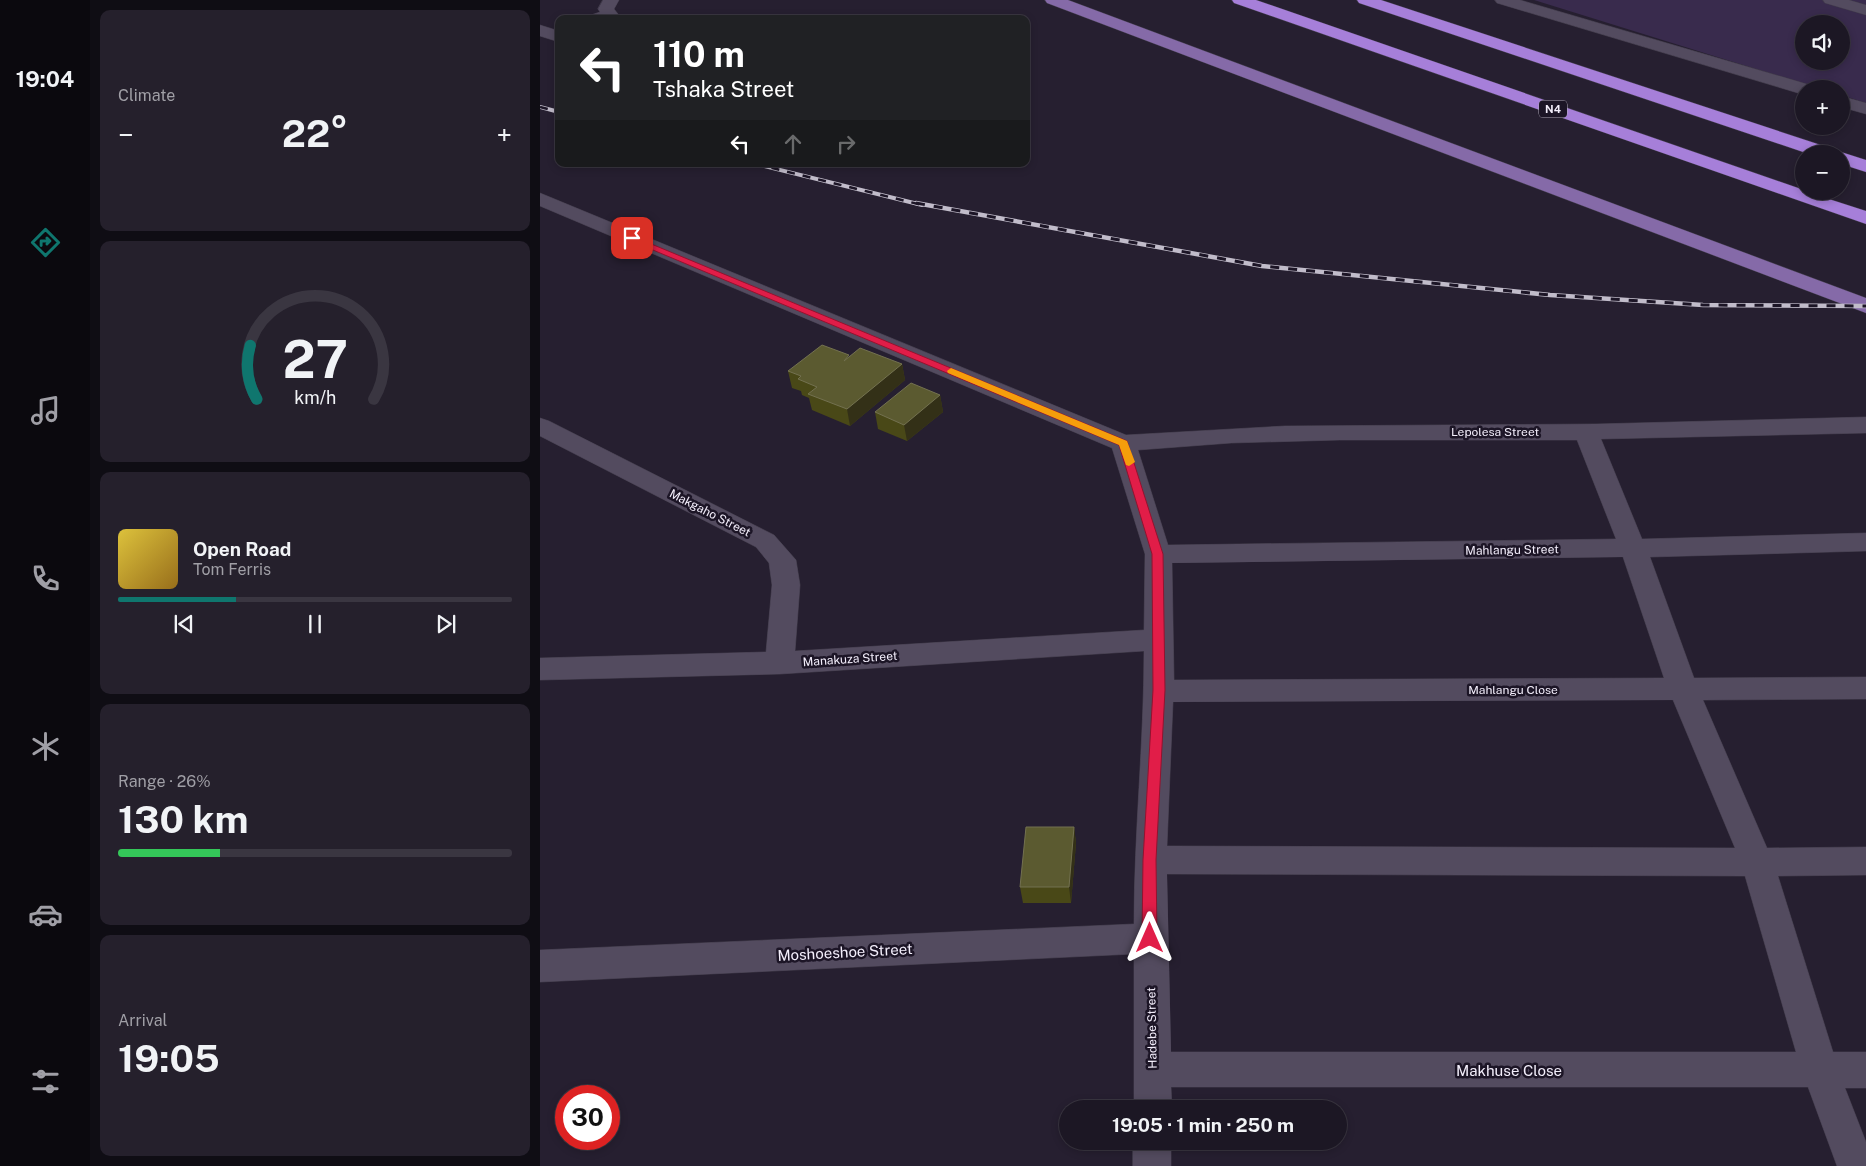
<!DOCTYPE html>
<meta charset="utf-8">
<style>
body{margin:0;font-family:"Public Sans",sans-serif;background:#25202c;color:#f1f3f6;height:100vh;display:flex;flex-direction:column;font-size:19px;white-space:nowrap}
*{box-sizing:border-box;margin:0}
p{font-size:16px;color:#a09fa6}
.icon{flex:none;width:28px;height:28px;fill:none;stroke:currentColor;stroke-width:2;stroke-linecap:round;stroke-linejoin:round}
.map{position:relative;flex:1;overflow:hidden}
.panel{display:flex;flex-direction:column;gap:10px;padding:10px;background:#0f0d14;width:450px}
.panel>*{flex:none}
.guide{position:absolute;left:15px;top:15px;width:475px;height:152px;border-radius:10px;box-shadow:0 2px 8px #0003,0 0 0 1px #3a3641;background:#202124;color:#fff;overflow:hidden}
.buttons{position:absolute;left:1255px;top:15px;display:grid;gap:10px}
.buttons a{display:grid;place-items:center;width:55px;height:55px;border-radius:50%;background:#1c1724;box-shadow:0 2px 8px #0003,0 0 0 1px #3a3641;font-size:25px}
.speed{position:absolute;left:15px;top:1085px;display:flex;gap:10px;font-size:25px;font-weight:700;text-align:center}
.speed>*{display:grid;place-content:center;width:65px;height:65px;border-radius:50%;background:#1c1724;box-shadow:0 2px 8px #0003,0 0 0 1px #3a3641;line-height:1}
.speed .limit{border:8px solid #d22;background:#fff;color:#111}
.pin{position:absolute;display:grid;place-items:center;width:42px;height:42px;color:#fff;margin:-21px;border-radius:10px;box-shadow:0 2px 8px #0006}
.me{position:absolute;width:55px;margin:-28px;rotate:0deg;stroke-linejoin:round;filter:drop-shadow(0 0 4px #0008)}
.turn{display:flex;align-items:center;gap:18px;height:105px;padding:0 15px;font-size:22px}
.turn .icon{width:65px;height:65px;stroke-width:2.5}
.turn b{display:block;font-size:35px;line-height:42px}
.lanes{display:flex;align-items:center;height:48px;padding:0 15px;background:#0003;justify-content:center;gap:25px;direction:ltr}
.lanes .off{opacity:.35}
.big{font-size:38px;font-weight:700;line-height:1.1}
.panel .widget{flex:1;display:flex;flex-direction:column;justify-content:center;gap:8px;min-width:0;padding:0 18px;border-radius:10px;background:#25202c}
.panel .dial{align-items:center;gap:0}
.dial svg{height:130px;overflow:visible;fill:none;stroke:#3a3641;stroke-width:7;stroke-linecap:round;text-anchor:middle}
.dial text{fill:#f1f3f6;stroke:none}
.song{display:flex;align-items:center;gap:15px}
.cover{width:60px;height:60px;border-radius:8px;background:linear-gradient(135deg,hsl(50 70% 55%),hsl(40 70% 35%))}
.played{height:5px;border-radius:2px;background:linear-gradient(90deg,#0f766e 30%,#3a3641 30%)}
.keys{display:flex;justify-content:space-around;direction:ltr}
.heat{display:flex;justify-content:space-between;align-items:center;font-size:28px;direction:ltr}
.charge{height:8px;border-radius:4px;background:linear-gradient(90deg,#34c759 26%,#3a3641 0)}
.trip{position:absolute;left:519px;top:1100px;width:288px;height:50px;border-radius:25px;background:#1c1724;box-shadow:0 2px 8px #0003,0 0 0 1px #3a3641;font-weight:700;line-height:50px;text-align:center}
main{display:flex;flex:1;min-height:0}
.menu{display:flex;flex-direction:column;width:90px;justify-content:space-around;align-items:center;background:#0b090e;color:#a09fa6}
.menu .icon{width:35px;height:35px}
.menu .selected{color:#0f766e}
.menu b{font-size:22px;color:#f1f3f6}
.map>svg:first-child{display:block}
</style>
<main>
<nav class="menu">
<b>19:04</b>
<svg class="icon selected" aria-label="directions" viewBox="0 0 24 24"><path d="M12 3l9 9-9 9-9-9zM9 14v-3h6M13 9l2 2-2 2"/></svg>
<svg class="icon" aria-label="music" viewBox="0 0 24 24"><path d="M9 18V5l10-2v13"/><circle cx="6" cy="18" r="3"/><circle cx="16" cy="16" r="3"/></svg>
<svg class="icon" aria-label="phone" viewBox="0 0 24 24"><path d="M5 4h4l2 5-3 2q2 4 5 5l2-3 5 2v4C11 20 4 13 5 4z"/></svg>
<svg class="icon" aria-label="climate" viewBox="0 0 24 24"><path d="M12 3v18M4 7l16 10M4 17L20 7"/></svg>
<svg class="icon" aria-label="car" viewBox="0 0 24 24"><path d="M5 17H2v-5l4-1 3-4h7l3 4 3 1v5h-3M9 17h6M6 11h13"/><circle cx="7" cy="17" r="2"/><circle cx="17" cy="17" r="2"/></svg>
<svg class="icon" aria-label="filters" viewBox="0 0 24 24"><path d="M4 7h16M4 17h16"/><circle cx="9" cy="7" r="2"/><circle cx="15" cy="17" r="2"/></svg>
</nav>
<section class="panel">
<div class="widget"><p>Climate</p>
<div class="heat"><a>−</a><b class="big">22°</b><a>+</a></div>
</div>
<div class="widget dial"><svg viewBox="0 0 100 80">
<path d="M14 69A42 42 0 1 1 86 69"/>
<path d="M14 69A42 42 0 0 1 10 36" stroke="#0f766e"/>
<text x="50" y="56" font-size="32" font-weight="700">27</text>
<text x="50" y="72" font-size="11">km/h</text>
</svg></div>
<div class="widget">
<div class="song"><i class="cover"></i><div><b>Open Road</b><p>Tom Ferris</p></div></div>
<div class="played"></div>
<div class="keys"><svg class="icon" aria-label="previous" viewBox="0 0 24 24"><path d="M18 5L8 12l10 7zM5 5v14"/></svg><svg class="icon" aria-label="pause" viewBox="0 0 24 24"><path d="M8 5v14M16 5v14"/></svg><svg class="icon" aria-label="next" viewBox="0 0 24 24"><path d="M6 5l10 7-10 7zM19 5v14"/></svg></div>
</div>
<div class="widget"><p>Range · 26%</p><b class="big">130 km</b><div class="charge"></div></div>
<div class="widget"><p>Arrival</p><b class="big">19:05</b></div>
</section>
<div class="map">
<svg width="1326" height="1166" viewBox="0 0 1326 1166">
<rect width="100%" height="100%" fill="#261f30"/>
<path fill="#392b4d" fill-rule="evenodd" d="M 994,0 L 1326,0 L 1326,103 L 1301,95 L 1301,89 L 1280,89 ZM 1264,24 L 1301,24 L 1301,61 L 1264,61 Z"/>
<g fill="none" stroke-linecap="round" stroke-linejoin="round">
<defs>
<g id="minor">
<polygon points="63,0 79,0 74,9 78,14 76,17 49,19 51,15 60,12 58,9"/>
<polygon points="955,0 980,0 1270,85 1273,89 1264,89 1264,94 1258,93 957,3"/>
<polygon points="1283,0 1309,0 1326,5 1326,15 1285,3"/>
<polygon points="0,25 19,31 19,42 0,36"/>
<polygon points="1301,96 1326,103 1326,114 1301,107"/>
<path d="M 0,193 L 586,435 L 745,426 L 1056,424 L 1326,417 L 1326,433 L 1061,439 L 1102,539 L 1326,533 L 1326,551 L 1110,557 L 1154,678 L 1326,677 L 1326,699 L 1163,700 L 1227,848 L 1326,847 L 1326,875 L 1238,876 L 1293,1052 L 1326,1052 L 1326,1088 L 1305,1088 L 1326,1142 L 1326,1166 L 1297,1166 L 1268,1087 L 631,1087 L 632,1109 L 594,1109 L 594,954 L 0,982 L 0,950 L 594,924 C 594,833 604,742 604,651 L 240,674 L 0,680 L 0,658 L 226,652 L 232,585 L 229,563 L 216,547 L 0,436 L 0,418 L 9,421 L 234,535 L 256,560 L 260,585 L 255,651 L 604,630 L 605,554 L 572,448 L 0,206 ZM 800,440 L 1037,440 L 1076,539 L 628,545 L 598,450 L 691,443 ZM 1083,557 L 1124,678 L 634,680 L 632,563 ZM 1133,700 L 1195,848 L 627,846 L 633,702 ZM 627,874 L 1205,876 L 1256,1052 L 631,1052 Z"/>
<rect x="593" y="1141" width="38" height="25"/>
</g>
<polygon id="major" points="505,0 528,0 1326,298 1326,313 507,3"/>
<g id="highway">
<polygon points="692,0 716,0 1264,190 1264,191 1326,211 1326,224 694,3"/>
<polygon points="817,0 841,0 1296,150 1298,153 1301,152 1326,160 1326,172 1301,164 1301,154 1269,154 819,3"/>
</g>
</defs>
<use href="#minor" stroke="#413b4a" stroke-width="1"/>
<use href="#major" stroke="#413b4a" stroke-width="1"/>
<use href="#highway" stroke="#413b4a" stroke-width="1"/>
<use href="#minor" fill="#534b5f" fill-rule="evenodd"/>
<use href="#major" fill="#856aa8" fill-rule="evenodd"/>
<use href="#highway" fill="#a67fd9" fill-rule="evenodd"/>
<defs>
<g id="rail-far1">
<polyline points="0,107 19,112"/>
<polyline points="216,164 382,205"/>
</g>
<polyline id="rail" points="376,203 722,266 1010,295 1163,305 1326,306"/>
</defs>
<use href="#rail-far1" stroke="#c1bcca" stroke-width="4"/>
<use href="#rail" stroke="#c1bcca" stroke-width="4.5"/>
<use href="#rail-far1" stroke="#1c1526" stroke-width="2.5" stroke-dasharray="8" stroke-linecap="butt"/>
<use href="#rail" stroke="#1c1526" stroke-width="3" stroke-dasharray="9" stroke-linecap="butt"/>
</g>
<g fill="#494817">
<polygon points="309,357 362,364 365,380 310,426 272,410 269,398 262,395 261,391 252,388 248,371"/>
<polygon points="400,395 403,412 367,441 338,429 335,412"/>
<polygon points="534,827 536,843 531,903 483,903 480,887"/>
</g>
<g fill="#333017">
<polygon points="362,364 365,380 310,426 307,409"/>
<polygon points="400,395 403,412 367,441 364,425"/>
<polygon points="534,827 536,843 531,903 529,887"/>
</g>
<g fill="#5b5a30" stroke="#737150">
<polygon points="282,345 309,355 304,361 320,348 362,364 307,409 268,394 277,387 258,379 261,376 248,371"/>
<polygon points="371,383 400,395 364,425 335,412"/>
<polygon points="486,827 534,827 529,887 480,887"/>
</g>
<polygon fill="#e11d48" stroke="#92132f" points="92,236 587,441 623,554 625,690 616,860 617,938 615,942 610,944 604,942 602,938 603,860 613,690 612,554 579,445 89,240 89,237"/>
<polygon fill="#f59e0b" points="411,368 587,441 595,462 589,466 586,465 579,445 408,373 407,371"/>
<g text-anchor="middle" dominant-baseline="central" stroke-width="5" stroke-linejoin="round" paint-order="stroke">
<rect fill="#1c1526" stroke="#b2adbb" stroke-width="1" x="999" y="100.5" width="28" height="17" rx="4"/>
<g font-size="11" font-weight="bold" fill="#f3eefb">
<text x="1013" y="109">N4</text>
</g>
<g font-size="12" fill="#f3eefb" stroke="#1c1526">
<text x="955" y="432">Lepolesa Street</text>
<text transform="translate(170 513) rotate(27)">Makgaho Street</text>
<text transform="translate(972 550) rotate(-1)">Mahlangu Street</text>
<text transform="translate(310 659) rotate(-4)">Manakuza Street</text>
<text x="973" y="690">Mahlangu Close</text>
<text transform="translate(612 1028) rotate(-91)">Hadebe Street</text>
</g>
<g font-size="15" fill="#f3eefb" stroke="#1c1526">
<text transform="translate(305 952) rotate(-3)">Moshoeshoe Street</text>
<text x="969" y="1070">Makhuse Close</text>
</g>
</g>
</svg>
<div class="buttons">
<a><svg class="icon" aria-label="sound" viewBox="0 0 24 24"><path d="M4 9h4l5-4v14l-5-4H4zM17 9q2 3 0 6"/></svg></a>
<a>+</a>
<a>−</a>
</div>
<div class="speed"><div class="limit">30</div></div>
<div class="pin" style="left:92px;top:238px;background:#d93025"><svg class="icon" aria-label="arrive" viewBox="0 0 24 24"><path d="M6 21V4h12l-3 4 3 4H6"/></svg></div>
<svg class="me" style="left:610px;top:938px" viewBox="-20 -20 40 40"><path d="M0-17L14 15 0 8-14 15z" fill="#e11d48" stroke="#fff" stroke-width="4"/></svg>
<div class="trip">19:05 · 1 min · 250 m</div>
<div class="guide">
<div class="turn"><svg class="icon" aria-label="left" viewBox="0 0 24 24"><path d="M17 20v-9H6M10 6l-5 5 5 5"/></svg><div><b>110 m</b>Tshaka Street</div></div>
<div class="lanes"><svg class="icon" aria-label="left" viewBox="0 0 24 24"><path d="M17 20v-9H6M10 6l-5 5 5 5"/></svg><svg class="icon off" aria-label="ahead" viewBox="0 0 24 24"><path d="M12 20V5M6 11l6-6 6 6"/></svg><svg class="icon off" aria-label="right" viewBox="0 0 24 24"><path d="M7 20v-9h11M14 6l5 5-5 5"/></svg></div>
</div>
</div>
</main>
